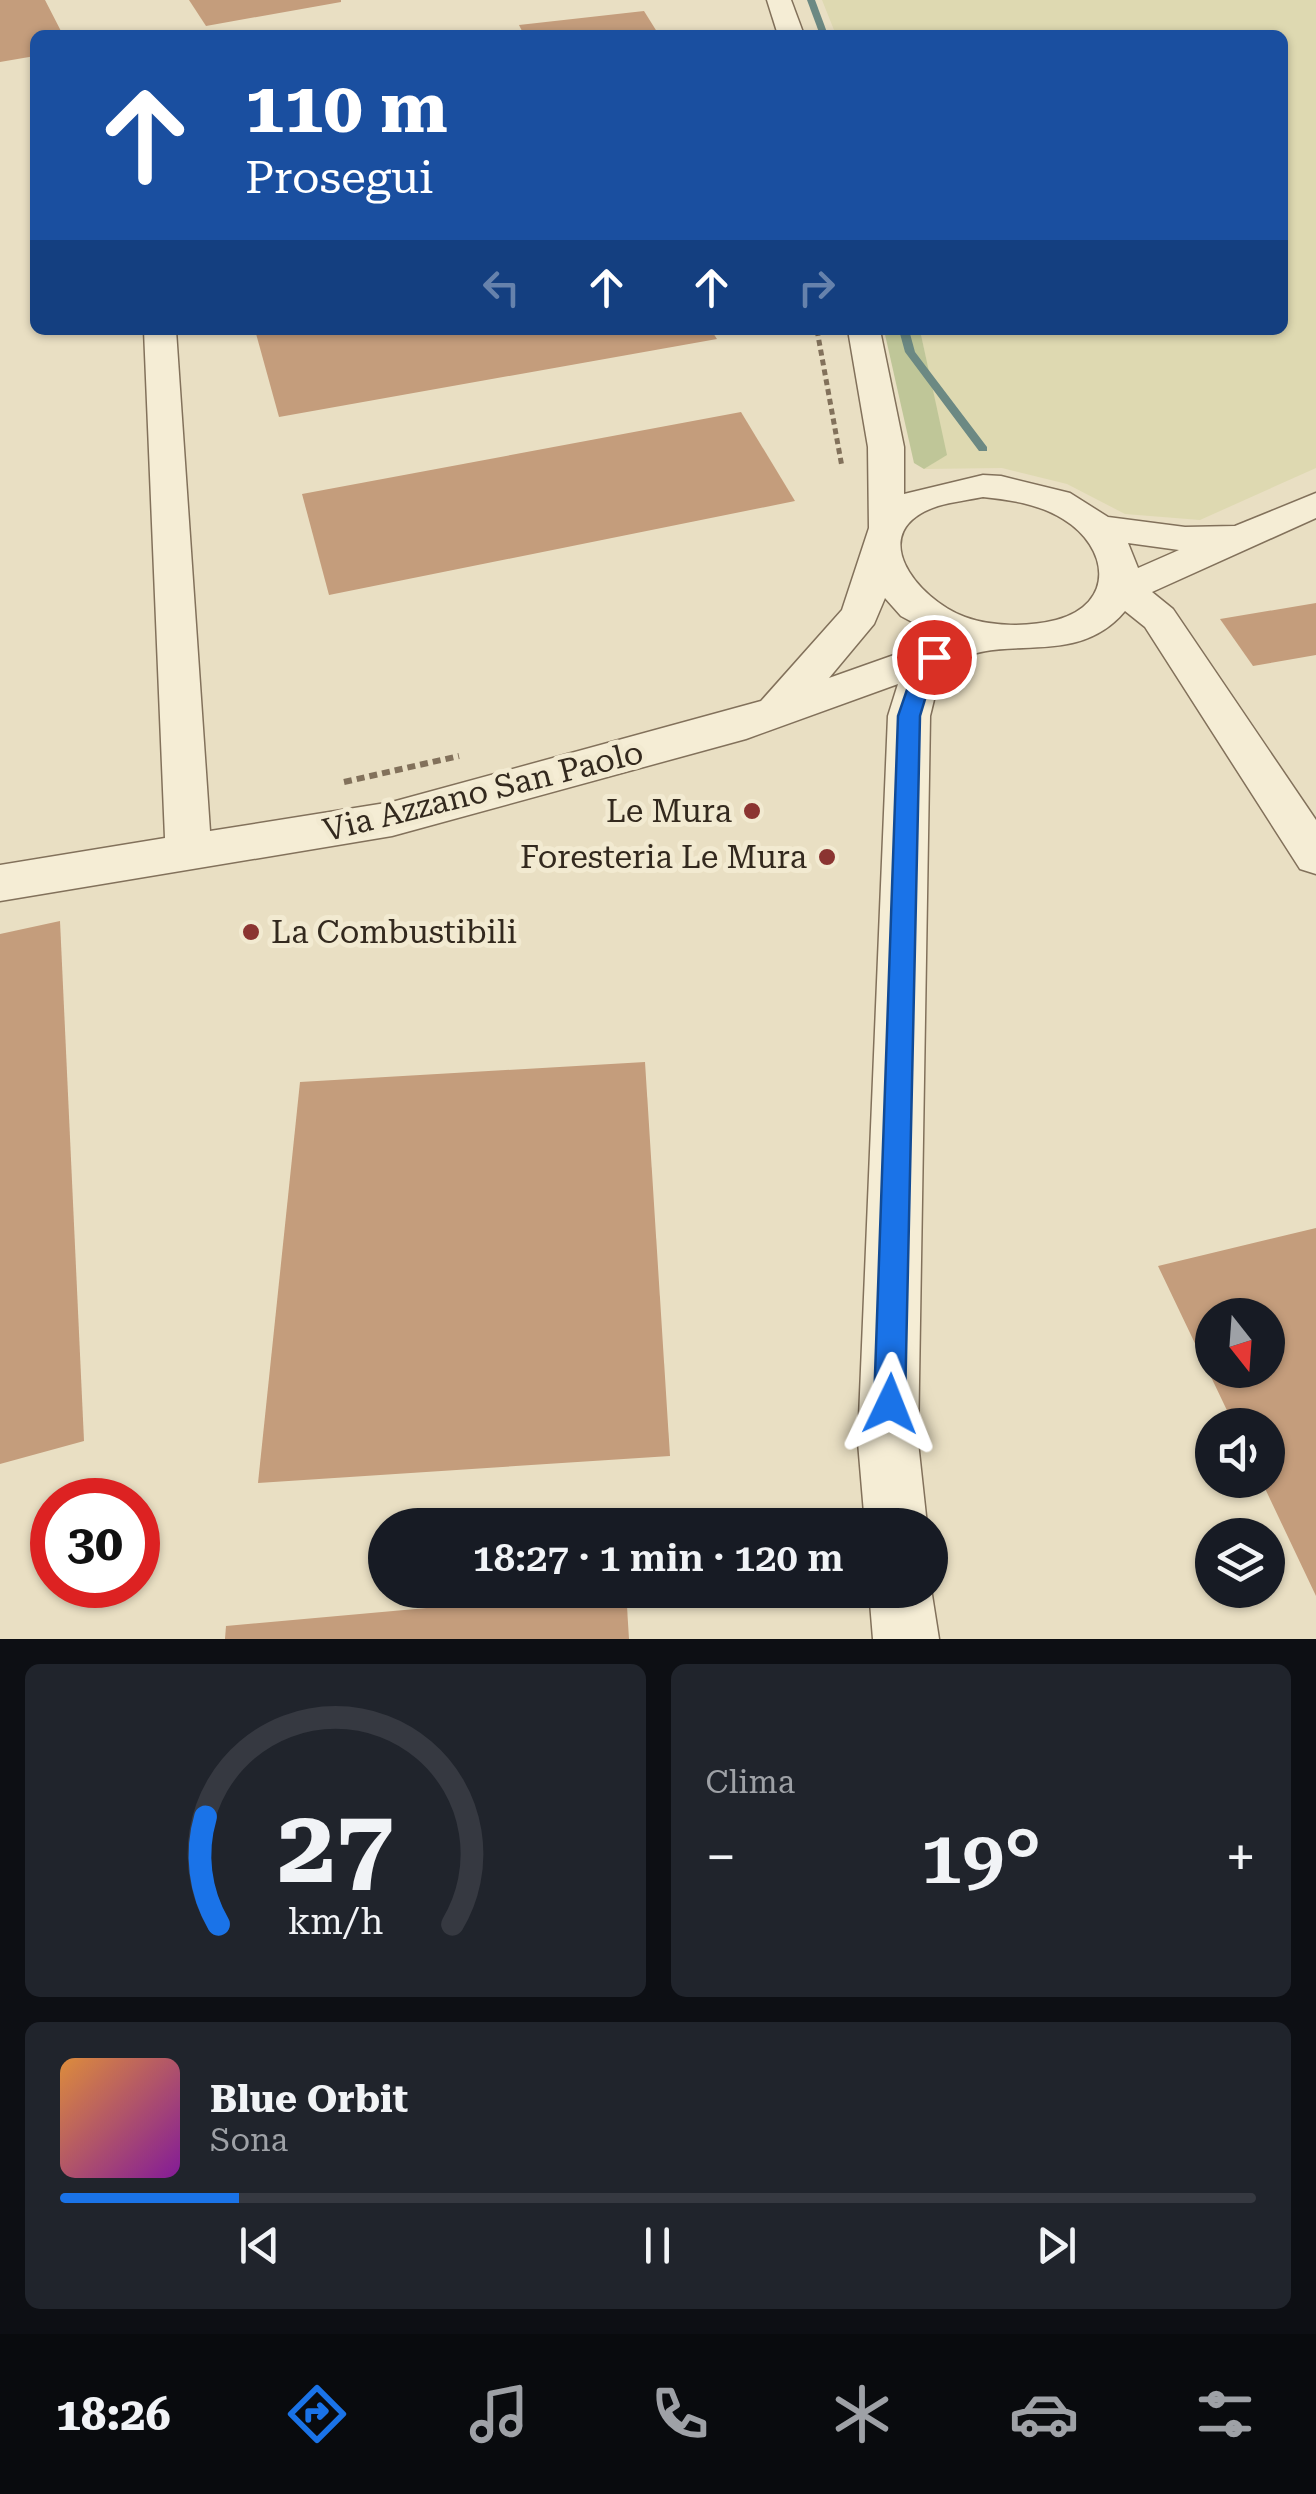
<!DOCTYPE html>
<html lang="it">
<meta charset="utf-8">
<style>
body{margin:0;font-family:"Roboto Serif",serif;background:#20242c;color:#f1f3f6;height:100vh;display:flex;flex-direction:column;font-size:38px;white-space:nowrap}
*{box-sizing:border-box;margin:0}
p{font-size:32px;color:#9ea1a6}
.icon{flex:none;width:55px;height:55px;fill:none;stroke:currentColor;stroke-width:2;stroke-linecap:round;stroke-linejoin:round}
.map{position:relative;height:1639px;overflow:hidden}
.sheet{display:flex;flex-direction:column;gap:25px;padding:25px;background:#0d0f14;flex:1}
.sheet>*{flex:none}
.guide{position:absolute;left:30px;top:30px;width:1258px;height:305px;border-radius:15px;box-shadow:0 2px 8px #0004;background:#1a4fa0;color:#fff;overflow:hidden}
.needle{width:65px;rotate:163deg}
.tools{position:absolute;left:1195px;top:1298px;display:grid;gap:20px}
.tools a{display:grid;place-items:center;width:90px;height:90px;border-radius:50%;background:#171b24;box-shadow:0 2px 8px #0004;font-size:50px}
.speed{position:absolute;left:30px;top:1478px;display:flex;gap:20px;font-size:50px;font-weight:700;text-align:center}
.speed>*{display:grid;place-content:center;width:130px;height:130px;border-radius:50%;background:#171b24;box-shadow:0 2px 8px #0004;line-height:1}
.speed .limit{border:15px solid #d22;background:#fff;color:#111}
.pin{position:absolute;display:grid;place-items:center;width:85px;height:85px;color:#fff;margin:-42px;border:5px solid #fff;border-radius:50%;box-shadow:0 2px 10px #0007}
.me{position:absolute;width:110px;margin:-55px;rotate:2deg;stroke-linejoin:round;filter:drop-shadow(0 0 8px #0008)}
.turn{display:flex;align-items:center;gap:35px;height:210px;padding:0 50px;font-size:45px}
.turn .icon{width:130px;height:130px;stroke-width:2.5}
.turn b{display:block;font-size:70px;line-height:85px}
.lanes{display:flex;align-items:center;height:95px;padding:0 50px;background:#0003;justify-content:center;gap:50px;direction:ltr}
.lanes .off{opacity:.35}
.big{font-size:75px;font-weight:600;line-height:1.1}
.sheet .tile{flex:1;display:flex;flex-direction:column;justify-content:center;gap:15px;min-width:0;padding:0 35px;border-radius:15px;background:#20242c}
.sheet .dial{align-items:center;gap:0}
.dial svg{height:260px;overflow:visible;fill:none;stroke:#363941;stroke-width:7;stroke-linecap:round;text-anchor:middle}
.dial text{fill:#f1f3f6;stroke:none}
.song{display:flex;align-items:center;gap:30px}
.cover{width:120px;height:120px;border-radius:15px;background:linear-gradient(135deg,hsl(30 70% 55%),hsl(290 70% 35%))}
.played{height:10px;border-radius:5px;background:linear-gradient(90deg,#1a73e8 15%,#363941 15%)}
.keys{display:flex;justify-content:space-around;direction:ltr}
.heat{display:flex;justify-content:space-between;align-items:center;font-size:55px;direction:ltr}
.sheet .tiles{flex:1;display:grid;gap:25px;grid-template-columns:1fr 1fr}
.tile:last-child{grid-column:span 2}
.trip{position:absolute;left:368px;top:1508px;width:580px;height:100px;border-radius:50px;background:#171b24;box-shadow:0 2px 8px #0004;font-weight:600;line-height:100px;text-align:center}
.dock{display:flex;height:160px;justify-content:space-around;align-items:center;background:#090b0e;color:#9ea1a6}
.dock .icon{width:70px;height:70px}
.dock .on{color:#1a73e8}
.dock b{font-size:45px;color:#f1f3f6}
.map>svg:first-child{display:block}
</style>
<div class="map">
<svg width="1316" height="1639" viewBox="0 0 1316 1639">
<rect width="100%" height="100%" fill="#e9dfc3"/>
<polygon fill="#ded9b1" points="822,0 1316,0 1316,468 1200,520 1125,514 1067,484 1002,468 924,469 946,455 920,330 1282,330 1282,35 836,35"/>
<polygon fill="#bfc698" points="884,330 920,330 947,455 924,469 914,463"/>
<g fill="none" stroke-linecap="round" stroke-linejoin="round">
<g fill="#6c8983" fill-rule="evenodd">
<polygon points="807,0 815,0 828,35 820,35"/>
<polygon points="899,330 909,330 915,352 987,447 987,451 979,451 905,352"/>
</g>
</g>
<g fill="#c49d7c" fill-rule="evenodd">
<polygon points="0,0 45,0 63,35 35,35 35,56 0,62"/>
<polygon points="189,0 341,0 341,2 206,26"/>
<polygon points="644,11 659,35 524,35 519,25"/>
<polygon points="255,330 711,330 717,339 279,417"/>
<polygon points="741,412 795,501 329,595 302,494"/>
<polygon points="1316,603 1316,655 1253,666 1220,619"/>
<polygon points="60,921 84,1441 0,1464 0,934"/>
<polygon points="645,1062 670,1456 258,1483 300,1082"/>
<path d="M 1316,1228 L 1316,1596 L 1261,1480 L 1268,1480 L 1268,1425 L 1234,1425 L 1158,1266 ZM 1212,1315 L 1268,1315 L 1268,1370 L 1212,1370 Z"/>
<polygon points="626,1590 629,1639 225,1639 226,1626"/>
</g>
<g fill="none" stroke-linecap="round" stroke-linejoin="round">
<defs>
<g id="minor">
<polygon points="767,0 791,0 804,35 778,35"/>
<path d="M 144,330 L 176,330 L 210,831 L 392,802 L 761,701 L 842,610 L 869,528 L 868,447 L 848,330 L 880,330 L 904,447 L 904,494 L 983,475 L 1001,476 L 1070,493 L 1108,517 L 1185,527 L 1235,526 L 1316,493 L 1316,518 L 1152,592 L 1173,609 L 1316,820 L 1316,874 L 1300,869 L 1145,627 L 1125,611 C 1075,671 999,630 950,665 C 938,674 934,702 930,716 L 918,1442 L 927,1525 L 865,1525 L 858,1442 L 888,716 L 898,684 L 746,739 L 392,836 L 0,901 L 0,865 L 165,838 ZM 983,497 C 1011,500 1039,504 1063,519 C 1109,547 1116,604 1056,620 C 1029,627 992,627 965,617 C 917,599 862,531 938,506 C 952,502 968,500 983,497 ZM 1128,543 L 1179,550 L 1138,568 ZM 885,598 L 901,616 L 942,638 L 829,678 L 874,624 Z"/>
<polygon points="930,1582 939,1639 873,1639 869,1590 930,1590"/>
</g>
</defs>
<use href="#minor" stroke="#82715b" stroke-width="3"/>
<polyline stroke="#82715b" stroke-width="5" stroke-dasharray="6 4" stroke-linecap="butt" points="817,330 842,467"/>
<polyline stroke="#82715b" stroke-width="6" stroke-dasharray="8 5" stroke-linecap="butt" points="344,782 459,756"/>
<use href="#minor" fill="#f5edd5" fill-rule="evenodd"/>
</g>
<polygon fill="#1a73e8" stroke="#114b97" stroke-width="2.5" points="934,650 944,657 932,676 920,716 905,1404 900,1414 890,1419 879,1414 874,1404 898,716 912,675 926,652"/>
<g fill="#8b3431" stroke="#f2ead1" stroke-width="4">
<circle cx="752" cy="811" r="10"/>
<circle cx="827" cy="857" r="10"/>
<circle cx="251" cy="932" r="10"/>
</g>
<g text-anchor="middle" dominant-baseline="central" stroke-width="10" stroke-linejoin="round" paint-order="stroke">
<g font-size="32" fill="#33291e" stroke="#f2ead1">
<text transform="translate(483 791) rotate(-14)">Via Azzano San Paolo</text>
</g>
<g font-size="32" fill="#33291e" stroke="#f2ead1" text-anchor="end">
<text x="732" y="811">Le Mura</text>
<text x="807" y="857">Foresteria Le Mura</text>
<text x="271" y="932" text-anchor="start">La Combustibili</text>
</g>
</g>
</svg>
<div class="tools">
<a><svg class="needle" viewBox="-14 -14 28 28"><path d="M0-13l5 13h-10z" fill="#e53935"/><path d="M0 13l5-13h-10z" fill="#9ea1a6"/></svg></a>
<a><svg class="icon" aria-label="sound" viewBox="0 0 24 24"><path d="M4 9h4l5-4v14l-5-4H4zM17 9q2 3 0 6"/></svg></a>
<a><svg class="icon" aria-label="layers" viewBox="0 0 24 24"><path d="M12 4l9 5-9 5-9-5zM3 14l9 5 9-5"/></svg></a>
</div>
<div class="speed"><div class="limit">30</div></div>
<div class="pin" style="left:934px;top:657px;background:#d93025"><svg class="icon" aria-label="arrive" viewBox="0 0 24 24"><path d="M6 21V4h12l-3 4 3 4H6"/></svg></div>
<svg class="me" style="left:890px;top:1404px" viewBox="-20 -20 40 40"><path d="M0-17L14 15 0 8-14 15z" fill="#1a73e8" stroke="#fff" stroke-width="4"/></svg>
<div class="trip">18:27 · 1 min · 120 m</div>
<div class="guide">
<div class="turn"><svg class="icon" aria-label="ahead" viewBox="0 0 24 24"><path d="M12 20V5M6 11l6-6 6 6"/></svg><div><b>110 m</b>Prosegui</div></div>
<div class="lanes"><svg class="icon off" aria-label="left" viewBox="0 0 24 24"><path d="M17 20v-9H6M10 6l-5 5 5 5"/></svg><svg class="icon" aria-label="ahead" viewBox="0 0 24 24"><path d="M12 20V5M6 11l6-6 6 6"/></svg><svg class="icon" aria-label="ahead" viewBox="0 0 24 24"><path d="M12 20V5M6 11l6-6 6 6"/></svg><svg class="icon off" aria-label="right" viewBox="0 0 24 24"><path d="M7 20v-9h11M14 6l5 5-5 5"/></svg></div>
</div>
</div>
<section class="sheet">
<div class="tiles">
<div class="tile dial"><svg viewBox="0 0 100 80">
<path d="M14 69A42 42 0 1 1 86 69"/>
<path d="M14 69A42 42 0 0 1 10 36" stroke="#1a73e8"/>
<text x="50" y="56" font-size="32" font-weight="700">27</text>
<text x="50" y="72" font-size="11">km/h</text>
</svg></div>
<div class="tile"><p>Clima</p>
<div class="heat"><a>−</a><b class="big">19°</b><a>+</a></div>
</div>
<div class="tile">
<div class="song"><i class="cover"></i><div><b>Blue Orbit</b><p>Sona</p></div></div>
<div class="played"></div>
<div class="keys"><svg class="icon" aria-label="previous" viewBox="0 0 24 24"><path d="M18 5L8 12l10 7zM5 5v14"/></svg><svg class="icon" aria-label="pause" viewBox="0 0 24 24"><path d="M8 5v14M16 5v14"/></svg><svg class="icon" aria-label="next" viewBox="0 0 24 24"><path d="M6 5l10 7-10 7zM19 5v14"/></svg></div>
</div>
</div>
</section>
<nav class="dock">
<b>18:26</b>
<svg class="icon on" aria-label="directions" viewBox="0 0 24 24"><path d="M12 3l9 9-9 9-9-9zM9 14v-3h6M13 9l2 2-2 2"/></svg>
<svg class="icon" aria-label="music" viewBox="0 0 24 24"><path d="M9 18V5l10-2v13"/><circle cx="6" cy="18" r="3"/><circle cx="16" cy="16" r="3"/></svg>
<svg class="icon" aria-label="phone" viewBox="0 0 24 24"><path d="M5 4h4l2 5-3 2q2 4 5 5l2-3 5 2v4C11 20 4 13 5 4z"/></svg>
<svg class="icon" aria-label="climate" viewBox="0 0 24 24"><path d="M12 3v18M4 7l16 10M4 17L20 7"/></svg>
<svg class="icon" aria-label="car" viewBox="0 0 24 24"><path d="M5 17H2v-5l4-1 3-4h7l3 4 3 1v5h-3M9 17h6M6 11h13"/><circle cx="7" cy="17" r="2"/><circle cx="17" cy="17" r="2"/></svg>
<svg class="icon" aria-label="filters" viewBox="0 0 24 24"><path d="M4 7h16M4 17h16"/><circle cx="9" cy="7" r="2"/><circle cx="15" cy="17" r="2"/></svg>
</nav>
